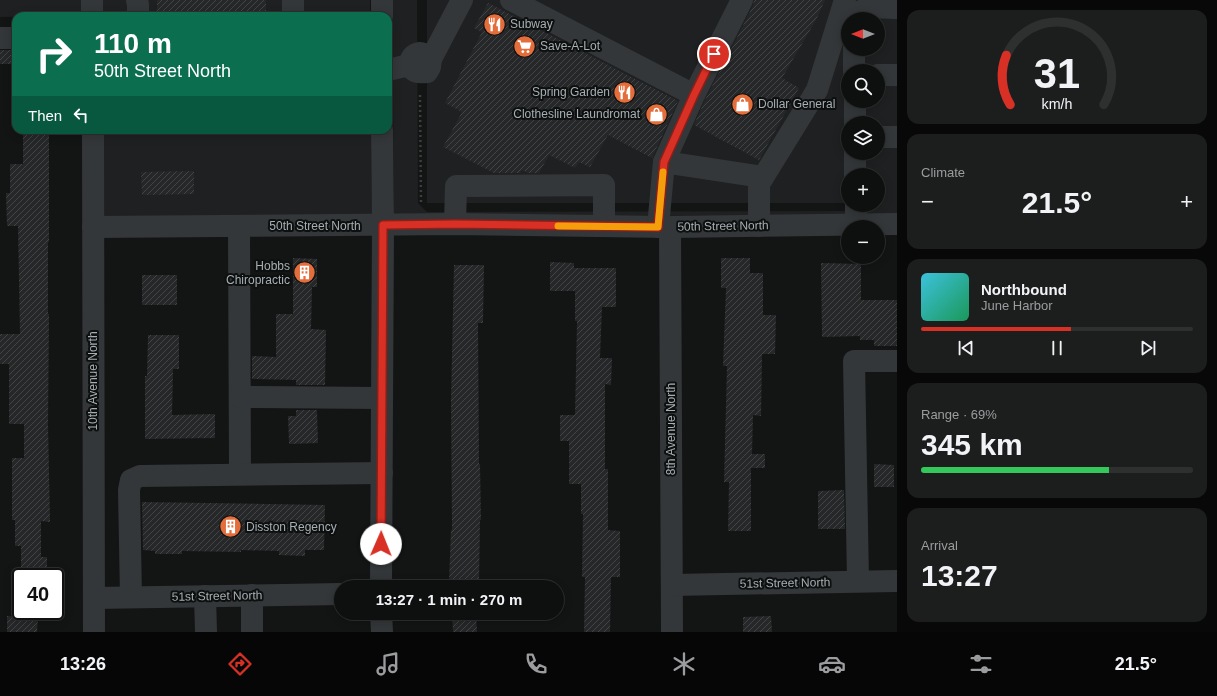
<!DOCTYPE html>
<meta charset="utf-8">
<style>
body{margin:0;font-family:Helvetica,sans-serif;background:#1c1d1d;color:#f1f3f6;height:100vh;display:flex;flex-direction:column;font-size:15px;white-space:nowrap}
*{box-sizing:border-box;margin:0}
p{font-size:13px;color:#9b9c9e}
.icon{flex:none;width:22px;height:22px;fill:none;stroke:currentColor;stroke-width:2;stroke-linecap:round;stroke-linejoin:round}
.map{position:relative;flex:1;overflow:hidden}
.sheet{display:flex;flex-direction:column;gap:10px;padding:10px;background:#080808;width:320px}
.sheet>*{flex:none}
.guide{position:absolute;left:12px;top:12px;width:380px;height:122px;border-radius:12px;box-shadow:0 2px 10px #0003,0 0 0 1px #2e2f2f;background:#0b6e4f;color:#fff;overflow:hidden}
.needle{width:26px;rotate:270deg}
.buttons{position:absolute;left:841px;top:12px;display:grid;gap:8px}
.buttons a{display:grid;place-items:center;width:44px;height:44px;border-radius:50%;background:#0e0f0f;box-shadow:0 2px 10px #0003,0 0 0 1px #2e2f2f;font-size:20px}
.speed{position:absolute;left:12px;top:568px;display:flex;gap:8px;font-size:20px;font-weight:700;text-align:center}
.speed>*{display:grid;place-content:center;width:52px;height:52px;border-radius:50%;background:#0e0f0f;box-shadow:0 2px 10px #0003,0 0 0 1px #2e2f2f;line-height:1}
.speed .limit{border:2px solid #111;border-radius:6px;background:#fff;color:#111}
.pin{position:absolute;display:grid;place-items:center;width:34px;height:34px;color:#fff;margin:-17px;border:2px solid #fff;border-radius:50%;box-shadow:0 1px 4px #0007}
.me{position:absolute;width:44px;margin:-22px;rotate:1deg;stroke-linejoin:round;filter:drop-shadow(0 0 3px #0008)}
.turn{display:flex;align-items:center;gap:14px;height:84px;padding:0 16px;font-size:18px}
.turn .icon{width:52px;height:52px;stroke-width:2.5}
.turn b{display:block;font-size:28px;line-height:34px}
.then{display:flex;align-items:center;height:38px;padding:0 16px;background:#0003;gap:8px;font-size:15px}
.big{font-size:30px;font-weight:700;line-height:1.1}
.sheet .widget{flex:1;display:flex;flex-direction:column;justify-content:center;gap:6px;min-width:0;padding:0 14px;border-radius:12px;background:#1c1d1d}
.sheet .dial{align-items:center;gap:0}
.dial svg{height:104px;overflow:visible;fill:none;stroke:#2e2f2f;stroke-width:7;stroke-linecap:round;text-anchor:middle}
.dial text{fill:#f1f3f6;stroke:none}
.song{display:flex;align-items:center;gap:12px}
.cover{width:48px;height:48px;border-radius:6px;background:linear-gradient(135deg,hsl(190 70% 55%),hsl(150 70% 35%))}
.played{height:4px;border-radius:2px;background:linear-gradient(90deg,#d93025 55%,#2e2f2f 55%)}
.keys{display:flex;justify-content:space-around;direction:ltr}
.heat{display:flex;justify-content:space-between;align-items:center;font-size:22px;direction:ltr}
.charge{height:6px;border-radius:3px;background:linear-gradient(90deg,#34c759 69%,#2e2f2f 0)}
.trip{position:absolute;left:334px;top:580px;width:230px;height:40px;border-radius:20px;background:#0e0f0f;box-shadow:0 2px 10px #0003,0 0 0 1px #2e2f2f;font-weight:700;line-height:40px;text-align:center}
.tabs{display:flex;height:64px;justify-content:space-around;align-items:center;background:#060606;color:#9b9c9e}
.tabs .icon{width:28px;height:28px}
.tabs .active{color:#d93025}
.tabs b{font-size:18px;color:#f1f3f6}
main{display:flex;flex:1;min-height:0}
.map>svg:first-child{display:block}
</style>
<main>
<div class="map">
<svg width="897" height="632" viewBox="0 0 897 632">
<defs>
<pattern id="building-hatch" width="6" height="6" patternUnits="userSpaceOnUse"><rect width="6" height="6" fill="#262728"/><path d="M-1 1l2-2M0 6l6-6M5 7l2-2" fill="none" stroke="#424445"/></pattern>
</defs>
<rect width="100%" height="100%" fill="#131414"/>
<g fill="#1f2021">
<polygon points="0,0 81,0 81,16 0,17"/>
<rect x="103" y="0" width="267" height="16"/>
<polygon points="392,0 417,0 418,203 427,212 845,211 852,205 878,205 878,175 855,175 855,153 878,153 878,123 855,123 855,101 878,101 878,71 855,71 855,49 878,49 878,19 855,19 897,0 897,214 720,216 394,215"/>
<polygon points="427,0 884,0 845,4 846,203 427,203"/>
<polygon points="103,130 371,130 372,215 104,217"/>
</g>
<g fill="url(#building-hatch)">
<rect x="157" y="0" width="109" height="16"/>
<polygon points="754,0 825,0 816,20 782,78 799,88 759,160 694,125 705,100 753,6"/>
<polygon points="488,3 678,101 652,158 608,135 590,167 579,162 575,168 549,155 539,173 528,173 522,170 520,173 494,173 443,147 462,112 445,103 482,32 474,28"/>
<rect x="0" y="50" width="16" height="14"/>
<polygon points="23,133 49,133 49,242 48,242 48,314 49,314 48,424 50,522 41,521 41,557 47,557 47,577 21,577 21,546 15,546 15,520 12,520 12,458 24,458 24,424 9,424 9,364 0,364 0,334 20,334 18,226 7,226 6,193 10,193 10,164 23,164"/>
<polygon points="194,171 194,194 142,195 141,172"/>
<polygon points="293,258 317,259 317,287 312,287 311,329 326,330 325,385 296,385 296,380 252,379 252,356 276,357 276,314 293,314"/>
<polygon points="721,258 750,258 750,273 763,273 763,315 776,315 775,354 762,354 761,416 753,415 752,454 765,454 765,468 751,468 751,531 728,531 729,482 724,482 727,366 723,366 726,288 721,288"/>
<polygon points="550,262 574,263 574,268 616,268 616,307 602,307 600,358 612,358 611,385 605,384 605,469 608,469 608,530 620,531 620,577 611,577 610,632 584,632 585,577 582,577 583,514 581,514 581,484 569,484 569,441 560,441 560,415 575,415 577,321 575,321 575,291 550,291"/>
<polygon points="821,263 861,264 861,300 897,300 897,346 874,346 874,340 860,340 860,336 822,337"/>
<polygon points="454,265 484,265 483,323 478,323 479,464 480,464 481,520 480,520 479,582 449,581 451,530 452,530 451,400"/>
<rect x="142" y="275" width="35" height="30"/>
<polygon points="148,335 179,335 179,369 173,369 172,415 215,414 215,438 145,439 145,376 147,376"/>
<polygon points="296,410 317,410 318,443 289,444 288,416 296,416"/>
<polygon points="874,464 894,465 894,487 874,487"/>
<polygon points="844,490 845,529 818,529 818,491"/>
<polygon points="142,502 325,505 324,550 305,550 305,556 279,555 279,551 241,550 241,552 182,551 182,554 155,554 155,551 143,550"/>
<polygon points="452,613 476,613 477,632 453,632"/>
<polygon points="7,616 38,617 37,632 7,632"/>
<polygon points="771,616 772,632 743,632 743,617"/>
</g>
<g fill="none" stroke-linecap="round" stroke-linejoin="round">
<polyline stroke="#3a3e40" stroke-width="2.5" stroke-dasharray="2 3" stroke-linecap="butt" points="420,95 421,205"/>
<g stroke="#343739" stroke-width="22">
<polyline points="92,0 92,16"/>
<polyline points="137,0 138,5 138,16"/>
<polyline points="293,0 293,16"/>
<polyline points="382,0 382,16"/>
<polyline points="511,0 694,95 664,162"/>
<path d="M 854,19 C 859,4 884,8 897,8"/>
<polyline points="0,38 16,38"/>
<polyline points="854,49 854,71"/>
<path d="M 420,53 L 428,55 L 431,59 L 430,67 L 427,72 C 418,73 414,73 409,65 C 411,58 413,54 420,53 Z"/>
<polyline points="431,59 462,0"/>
<polyline points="388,70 409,65"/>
<polyline points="878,75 897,75"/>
<polyline points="694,95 742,0"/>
<polyline points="855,101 855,123"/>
<polyline points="93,130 94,632"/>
<polyline points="878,137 897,137"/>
<polyline points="855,153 855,175"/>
<polyline points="856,205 856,224"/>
<polyline points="455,224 456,186 604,185 604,226"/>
<polyline points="239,226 240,474"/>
<polyline points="759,226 759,184 817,90 845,0"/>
<polyline points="93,227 455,224 670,227 897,224"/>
<polyline points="658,227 664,162 763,177"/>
<polyline points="670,227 672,632"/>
<polyline points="240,397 382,398"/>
<polyline points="858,581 854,361 897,361"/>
<polyline points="672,585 897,581"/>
<polyline points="381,587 383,225 382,130"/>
<polyline points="252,595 252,632"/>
<polyline points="205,596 206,632"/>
<polyline points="131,597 129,490 131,480 140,476 382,473"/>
<polyline points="94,598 341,594"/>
<polyline points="381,613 382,632"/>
</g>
</g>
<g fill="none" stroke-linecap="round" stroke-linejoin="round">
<defs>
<polyline id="route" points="381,544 383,225 455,224 658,227 664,162 694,95 714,54"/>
</defs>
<use href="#route" stroke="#8d1f18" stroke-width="10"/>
<use href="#route" stroke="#d93025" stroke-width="7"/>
<polyline stroke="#f59e0b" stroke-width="7" points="558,226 658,227 663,172"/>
</g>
<defs>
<symbol id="restaurant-disc" viewBox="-11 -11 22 22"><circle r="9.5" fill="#e36e3c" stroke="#0e0f0f"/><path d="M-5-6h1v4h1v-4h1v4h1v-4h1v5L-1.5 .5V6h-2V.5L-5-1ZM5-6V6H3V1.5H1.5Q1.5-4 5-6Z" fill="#fff"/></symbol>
<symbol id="supermarket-disc" viewBox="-11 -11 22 22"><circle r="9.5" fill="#e36e3c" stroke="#0e0f0f"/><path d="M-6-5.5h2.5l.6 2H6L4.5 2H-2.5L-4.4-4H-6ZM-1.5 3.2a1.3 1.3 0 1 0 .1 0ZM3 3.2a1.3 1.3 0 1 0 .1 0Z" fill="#fff"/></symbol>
<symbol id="shop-disc" viewBox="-11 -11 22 22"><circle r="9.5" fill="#e36e3c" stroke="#0e0f0f"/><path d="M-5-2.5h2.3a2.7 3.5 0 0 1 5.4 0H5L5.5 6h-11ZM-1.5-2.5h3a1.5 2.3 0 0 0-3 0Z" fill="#fff"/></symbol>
<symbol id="building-disc" viewBox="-11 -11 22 22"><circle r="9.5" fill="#e36e3c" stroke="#0e0f0f"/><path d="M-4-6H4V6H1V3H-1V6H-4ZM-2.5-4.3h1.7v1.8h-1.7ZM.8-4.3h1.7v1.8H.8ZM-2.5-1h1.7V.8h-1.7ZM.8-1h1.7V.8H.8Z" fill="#fff"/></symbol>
</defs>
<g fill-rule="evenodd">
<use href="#restaurant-disc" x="482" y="12" width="25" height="25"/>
<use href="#supermarket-disc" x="512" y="34" width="25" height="25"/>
<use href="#restaurant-disc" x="612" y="80" width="25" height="25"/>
<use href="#shop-disc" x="730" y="92" width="25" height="25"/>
<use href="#shop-disc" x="644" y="102" width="25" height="25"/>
<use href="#building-disc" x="292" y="260" width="25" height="25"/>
<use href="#building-disc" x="218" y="514" width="25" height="25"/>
</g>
<g text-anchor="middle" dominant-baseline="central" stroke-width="4" stroke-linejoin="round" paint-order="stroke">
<g font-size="12" fill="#a6afb4" stroke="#0e0f0f" text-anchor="start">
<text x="510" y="24">Subway</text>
<text x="540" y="46">Save-A-Lot</text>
<text x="610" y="92" text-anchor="end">Spring Garden</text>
<text x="758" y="104">Dollar General</text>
<text x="640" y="114" text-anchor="end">Clothesline Laundromat</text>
<text x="290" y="266" text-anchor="end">Hobbs<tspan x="290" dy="14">Chiropractic</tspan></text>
<text x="246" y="527">Disston Regency</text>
</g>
<g font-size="12" fill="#a6afb4" stroke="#0e0f0f">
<text x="315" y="226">50th Street North</text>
<text transform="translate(723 226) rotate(-1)">50th Street North</text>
<text transform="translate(93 381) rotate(-90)">10th Avenue North</text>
<text transform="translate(671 429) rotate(-90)">8th Avenue North</text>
<text transform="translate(785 583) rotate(-1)">51st Street North</text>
<text transform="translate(217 596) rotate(-1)">51st Street North</text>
</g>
</g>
</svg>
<div class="buttons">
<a><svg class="needle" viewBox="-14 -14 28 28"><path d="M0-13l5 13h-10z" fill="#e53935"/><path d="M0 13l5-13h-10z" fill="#9b9c9e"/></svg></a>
<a><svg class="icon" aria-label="search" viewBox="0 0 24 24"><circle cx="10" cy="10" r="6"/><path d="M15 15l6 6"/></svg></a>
<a><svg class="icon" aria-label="layers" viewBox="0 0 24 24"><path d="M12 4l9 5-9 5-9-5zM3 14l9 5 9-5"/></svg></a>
<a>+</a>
<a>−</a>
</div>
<div class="speed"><div class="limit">40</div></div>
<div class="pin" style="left:714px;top:54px;background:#d93025"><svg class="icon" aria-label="arrive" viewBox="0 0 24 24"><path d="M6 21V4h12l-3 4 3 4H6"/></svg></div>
<svg class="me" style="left:381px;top:544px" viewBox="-20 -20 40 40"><circle r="19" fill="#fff"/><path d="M0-13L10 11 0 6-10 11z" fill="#d93025"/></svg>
<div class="trip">13:27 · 1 min · 270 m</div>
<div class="guide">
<div class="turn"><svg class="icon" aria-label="right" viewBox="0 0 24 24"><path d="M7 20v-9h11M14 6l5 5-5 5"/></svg><div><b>110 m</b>50th Street North</div></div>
<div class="then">Then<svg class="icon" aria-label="left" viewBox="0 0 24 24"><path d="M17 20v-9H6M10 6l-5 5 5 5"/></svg></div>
</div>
</div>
<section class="sheet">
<div class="widget dial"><svg viewBox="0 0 100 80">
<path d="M14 69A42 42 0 1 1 86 69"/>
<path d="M14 69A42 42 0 0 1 11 31" stroke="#d93025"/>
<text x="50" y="56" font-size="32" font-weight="700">31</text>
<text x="50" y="72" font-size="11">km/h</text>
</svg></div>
<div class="widget"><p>Climate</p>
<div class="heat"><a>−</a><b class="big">21.5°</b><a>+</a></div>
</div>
<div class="widget">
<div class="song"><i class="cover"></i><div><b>Northbound</b><p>June Harbor</p></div></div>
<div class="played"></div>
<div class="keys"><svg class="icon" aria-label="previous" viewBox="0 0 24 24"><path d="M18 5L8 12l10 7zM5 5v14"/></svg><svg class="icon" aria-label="pause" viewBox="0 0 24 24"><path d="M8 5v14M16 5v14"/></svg><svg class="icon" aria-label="next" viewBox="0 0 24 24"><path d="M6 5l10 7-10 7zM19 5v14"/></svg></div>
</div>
<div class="widget"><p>Range · 69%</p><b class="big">345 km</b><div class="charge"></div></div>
<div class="widget"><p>Arrival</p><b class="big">13:27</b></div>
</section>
</main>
<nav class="tabs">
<b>13:26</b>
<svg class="icon active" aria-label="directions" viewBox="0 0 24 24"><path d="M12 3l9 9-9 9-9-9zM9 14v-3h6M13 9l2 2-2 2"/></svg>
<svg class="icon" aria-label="music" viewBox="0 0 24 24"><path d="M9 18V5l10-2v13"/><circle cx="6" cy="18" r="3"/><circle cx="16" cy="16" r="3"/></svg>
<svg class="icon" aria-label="phone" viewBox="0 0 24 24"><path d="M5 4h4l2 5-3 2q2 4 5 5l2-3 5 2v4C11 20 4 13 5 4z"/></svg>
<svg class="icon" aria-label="climate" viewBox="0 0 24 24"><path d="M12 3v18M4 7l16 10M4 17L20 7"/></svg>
<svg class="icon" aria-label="car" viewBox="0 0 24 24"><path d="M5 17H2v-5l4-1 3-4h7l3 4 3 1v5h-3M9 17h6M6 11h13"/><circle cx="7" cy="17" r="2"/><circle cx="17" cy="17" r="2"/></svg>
<svg class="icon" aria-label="filters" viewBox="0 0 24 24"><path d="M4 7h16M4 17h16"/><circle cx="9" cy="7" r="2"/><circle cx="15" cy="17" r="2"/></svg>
<b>21.5°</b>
</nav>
